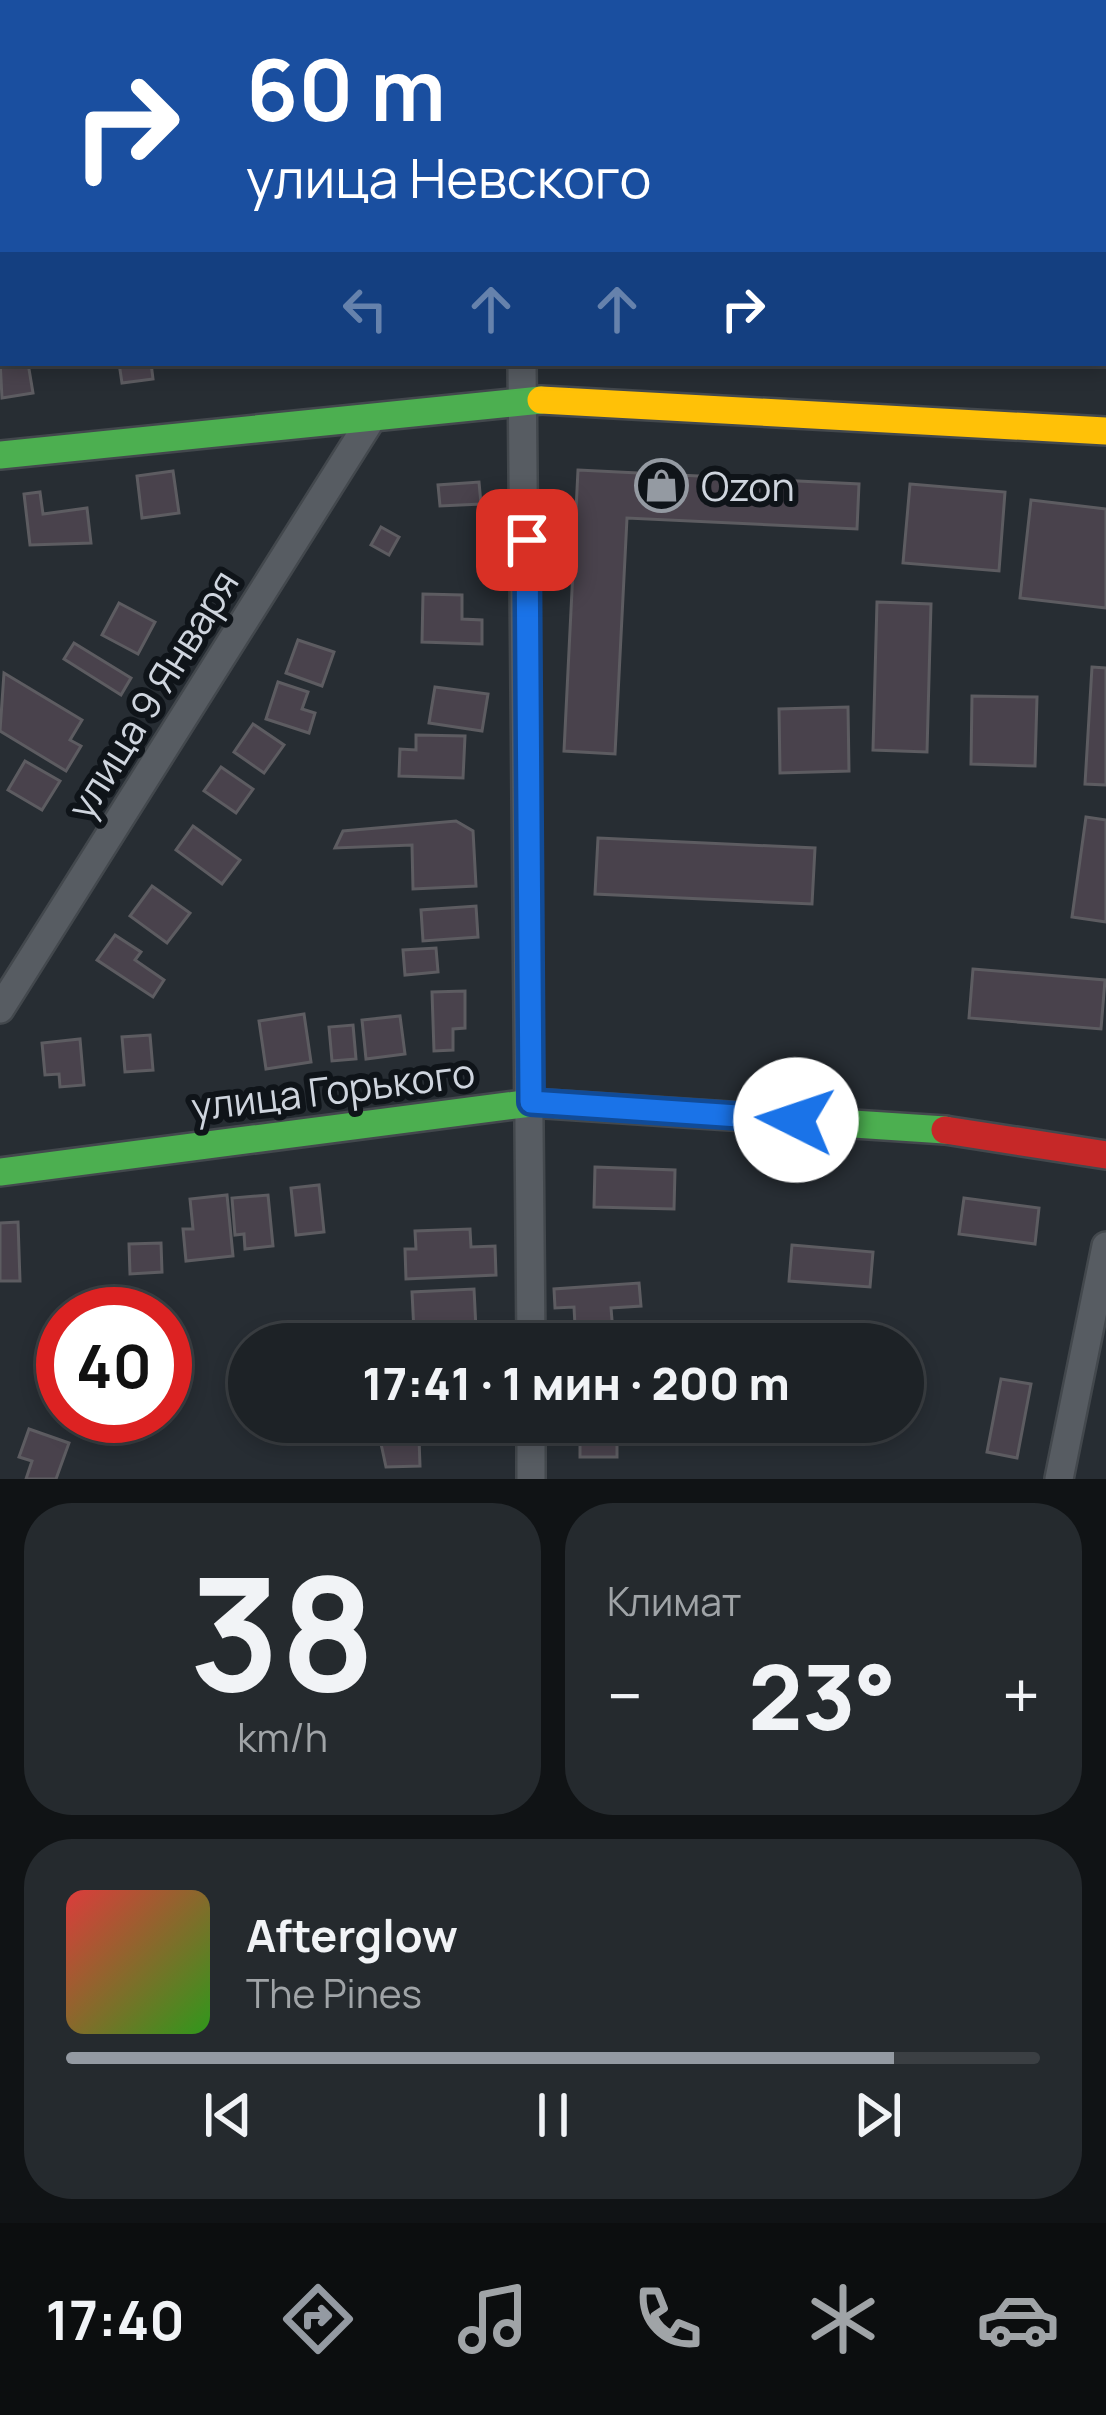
<!DOCTYPE html>
<html lang="ru">
<meta charset="utf-8">
<style>
body{margin:0;font-family:Manrope,sans-serif;background:#252a2e;color:#f1f3f6;height:100vh;display:flex;flex-direction:column;font-size:45px;white-space:nowrap}
*{box-sizing:border-box;margin:0}
p{font-size:39px;color:#a0a4a7}
.icon{flex:none;width:66px;height:66px;fill:none;stroke:currentColor;stroke-width:2;stroke-linecap:round;stroke-linejoin:round}
.map{position:relative;height:1479px;overflow:hidden}
.sheet{display:flex;flex-direction:column;gap:24px;padding:24px;background:#101315;flex:1}
.sheet>*{flex:none}
.hud{position:absolute;left:0px;top:0px;width:1107px;height:366px;box-shadow:0 6px 18px #0003,0 0 0 3px #3b3f43;background:#1a4fa0;color:#fff;overflow:hidden}
.speed{position:absolute;left:36px;top:1287px;display:flex;gap:24px;font-size:60px;font-weight:700;text-align:center}
.speed>*{display:grid;place-content:center;width:156px;height:156px;border-radius:50%;background:#1d2226;box-shadow:0 6px 18px #0003,0 0 0 3px #3b3f43;line-height:1}
.speed .limit{border:18px solid #d22;background:#fff;color:#111}
.pin{position:absolute;display:grid;place-items:center;width:102px;height:102px;color:#fff;margin:-51px;border-radius:24px;box-shadow:0 6px 18px #0006}
.me{position:absolute;width:132px;margin:-66px;rotate:274deg;stroke-linejoin:round;filter:drop-shadow(0 0 9px #0008)}
.turn{display:flex;align-items:center;gap:42px;height:252px;padding:0 48px;font-size:54px}
.turn .icon{width:156px;height:156px;stroke-width:2.5}
.turn b{display:block;font-size:84px;line-height:102px}
.lanes{display:flex;align-items:center;height:114px;padding:0 48px;background:#0003;justify-content:center;gap:60px;direction:ltr}
.lanes .off{opacity:.35}
.big{font-size:90px;font-weight:800;line-height:1.1}
.sheet .tile{flex:1;display:flex;flex-direction:column;justify-content:center;gap:18px;min-width:0;padding:0 42px;border-radius:48px;background:#252a2e}
.sheet .dial{align-items:center;gap:0}
.dial b{font-size:156px;line-height:1}
.song{display:flex;align-items:center;gap:36px}
.cover{width:144px;height:144px;border-radius:18px;background:linear-gradient(135deg,hsl(0 70% 55%),hsl(110 70% 35%))}
.played{height:12px;border-radius:6px;background:linear-gradient(90deg,#949aa2 85%,#3b3f43 85%)}
.keys{display:flex;justify-content:space-around;direction:ltr}
.heat{display:flex;justify-content:space-between;align-items:center;font-size:66px;direction:ltr}
.sheet .tiles{flex:1;display:grid;gap:24px;grid-template-columns:1fr 1fr}
.tile:last-child{grid-column:span 2}
.trip{position:absolute;left:228px;top:1323px;width:696px;height:120px;border-radius:60px;background:#1d2226;box-shadow:0 6px 18px #0003,0 0 0 3px #3b3f43;font-weight:800;line-height:120px;text-align:center}
.menu{display:flex;height:192px;justify-content:space-around;align-items:center;background:#0c0e0f;color:#a0a4a7}
.menu .icon{width:84px;height:84px}
.menu .selected{color:#949aa2}
.menu b{font-size:54px;color:#f1f3f6}
.map>svg:first-child{display:block}
</style>
<div class="map">
<svg width="1106" height="1479" viewBox="0 0 1106 1479">
<rect width="100%" height="100%" fill="#272d33"/>
<g fill="#49424c" stroke="#5d5c61" stroke-width="3">
<polygon points="0,360 28,363 33,393 2,398"/>
<polygon points="119,363 151,363 153,379 122,383"/>
<polygon points="578,470 859,484 857,529 627,518 615,754 564,751"/>
<polygon points="173,471 179,513 142,518 137,476"/>
<polygon points="479,482 481,504 440,506 438,485"/>
<polygon points="910,484 1005,492 999,571 903,563"/>
<polygon points="40,492 43,514 87,508 91,543 30,545 24,494"/>
<polygon points="1031,500 1106,509 1106,608 1020,598"/>
<polygon points="381,527 399,537 389,555 371,545"/>
<polygon points="423,594 462,595 462,619 482,620 482,644 422,642"/>
<polygon points="877,602 931,604 927,752 873,750"/>
<polygon points="119,603 155,622 138,654 102,635"/>
<polygon points="298,640 334,652 322,686 286,673"/>
<polygon points="74,643 131,678 121,695 64,659"/>
<polygon points="1092,667 1106,668 1106,785 1085,784"/>
<polygon points="4,673 82,720 70,740 81,746 66,771 0,731"/>
<polygon points="278,682 308,692 302,709 315,713 309,733 266,719"/>
<polygon points="435,687 488,694 482,731 429,723"/>
<polygon points="972,696 1037,697 1035,766 971,764"/>
<polygon points="848,707 849,771 780,773 779,709"/>
<polygon points="253,724 284,745 264,773 234,752"/>
<polygon points="416,735 465,736 463,778 399,776 400,749 416,750"/>
<polygon points="25,761 60,781 42,810 8,790"/>
<polygon points="221,767 253,789 236,813 204,791"/>
<polygon points="1086,817 1106,820 1106,922 1072,917"/>
<polygon points="456,821 473,831 476,886 413,889 412,845 335,848 343,831"/>
<polygon points="193,826 240,860 222,884 176,850"/>
<polygon points="598,838 815,848 812,904 595,894"/>
<polygon points="152,886 190,913 167,943 130,916"/>
<polygon points="476,906 478,937 423,941 421,910"/>
<polygon points="115,935 141,952 135,960 164,980 153,997 97,960"/>
<polygon points="436,948 438,972 405,975 403,950"/>
<polygon points="973,969 1105,980 1101,1029 969,1018"/>
<polygon points="465,991 465,1028 453,1029 453,1050 434,1051 432,992"/>
<polygon points="304,1014 311,1062 266,1069 259,1021"/>
<polygon points="400,1016 405,1054 366,1059 362,1020"/>
<polygon points="353,1025 356,1059 332,1061 329,1027"/>
<polygon points="150,1035 153,1070 125,1072 122,1037"/>
<polygon points="80,1039 84,1085 60,1087 59,1074 45,1075 42,1043"/>
<polygon points="595,1167 675,1170 674,1209 594,1207"/>
<polygon points="319,1185 324,1232 296,1235 291,1188"/>
<polygon points="227,1195 233,1256 186,1261 183,1229 193,1229 190,1199"/>
<polygon points="268,1195 273,1246 245,1249 244,1234 235,1235 232,1198"/>
<polygon points="964,1198 1039,1208 1035,1244 959,1234"/>
<polygon points="18,1222 20,1281 0,1281 0,1223"/>
<polygon points="470,1229 471,1247 495,1246 496,1275 406,1279 405,1249 416,1249 415,1231"/>
<polygon points="161,1243 162,1272 130,1274 129,1244"/>
<polygon points="792,1245 873,1252 870,1287 789,1281"/>
<polygon points="639,1283 641,1306 611,1308 614,1344 576,1344 574,1307 555,1308 554,1289"/>
<polygon points="474,1289 476,1329 414,1332 412,1292"/>
<polygon points="1001,1379 1031,1384 1017,1458 987,1452"/>
<polygon points="430,1422 473,1422 473,1434 430,1436"/>
<rect x="580" y="1422" width="37" height="35"/>
<polygon points="29,1429 69,1443 56,1479 26,1479 32,1461 19,1457"/>
<polygon points="419,1438 420,1466 386,1467 380,1439"/>
</g>
<g fill="none" stroke-linecap="round" stroke-linejoin="round">
<defs>
<g id="street">
<polyline points="499,0 499,3"/>
<polyline points="0,85 3,86"/>
<polyline points="522,363 531,1344"/>
<polyline points="0,1009 370,421"/>
<polyline points="531,1422 531,1479"/>
<polyline points="1059,1479 1106,1246"/>
</g>
<g id="fast">
<polyline points="0,455 541,400"/>
<polyline points="0,1172 531,1103 945,1130"/>
</g>
<polyline id="slow" points="541,400 1106,431"/>
<polyline id="jam" points="945,1130 1106,1155"/>
</defs>
<use href="#street" stroke="#43484d" stroke-width="32"/>
<use href="#fast" stroke="#43484d" stroke-width="32"/>
<use href="#slow" stroke="#43484d" stroke-width="32"/>
<use href="#jam" stroke="#43484d" stroke-width="32"/>
<use href="#street" stroke="#575c62" stroke-width="27"/>
<use href="#fast" stroke="#4caf50" stroke-width="27"/>
<use href="#slow" stroke="#ffc107" stroke-width="27"/>
<use href="#jam" stroke="#c62828" stroke-width="27"/>
</g>
<g fill="none" stroke-linecap="round" stroke-linejoin="round">
<defs>
<polyline id="route" points="527,540 531,1102 796,1120"/>
</defs>
<use href="#route" stroke="#114b97" stroke-width="30"/>
<use href="#route" stroke="#1a73e8" stroke-width="21"/>
</g>
<defs>
<symbol id="shop-ring" viewBox="-11 -11 22 22"><circle r="9.5" fill="#0f1419" stroke="#949aa2" stroke-width="1.5"/><path d="M-5-2.5h2.3a2.7 3.5 0 0 1 5.4 0H5L5.5 6h-11ZM-1.5-2.5h3a1.5 2.3 0 0 0-3 0Z" fill="#949aa2"/></symbol>
</defs>
<g fill-rule="evenodd">
<use href="#shop-ring" x="632" y="456" width="59" height="59"/>
</g>
<g text-anchor="middle" dominant-baseline="central" stroke-width="12" stroke-linejoin="round" paint-order="stroke">
<g font-size="39" fill="#cfd5de" stroke="#0f1419" text-anchor="start">
<text x="701" y="486">Ozon</text>
</g>
<g font-size="39" fill="#cfd5de" stroke="#0f1419">
<text transform="translate(152 694) rotate(-58)">улица 9 Января</text>
<text transform="translate(333 1089) rotate(-7)">улица Горького</text>
</g>
</g>
</svg>
<div class="speed"><div class="limit">40</div></div>
<div class="pin" style="left:527px;top:540px;background:#d93025"><svg class="icon" aria-label="arrive" viewBox="0 0 24 24"><path d="M6 21V4h12l-3 4 3 4H6"/></svg></div>
<svg class="me" style="left:796px;top:1120px" viewBox="-20 -20 40 40"><circle r="19" fill="#fff"/><path d="M0-13L10 11 0 6-10 11z" fill="#1a73e8"/></svg>
<div class="trip">17:41 · 1 мин · 200 m</div>
<div class="hud">
<div class="turn"><svg class="icon" aria-label="right" viewBox="0 0 24 24"><path d="M7 20v-9h11M14 6l5 5-5 5"/></svg><div><b>60 m</b>улица Невского</div></div>
<div class="lanes"><svg class="icon off" aria-label="left" viewBox="0 0 24 24"><path d="M17 20v-9H6M10 6l-5 5 5 5"/></svg><svg class="icon off" aria-label="ahead" viewBox="0 0 24 24"><path d="M12 20V5M6 11l6-6 6 6"/></svg><svg class="icon off" aria-label="ahead" viewBox="0 0 24 24"><path d="M12 20V5M6 11l6-6 6 6"/></svg><svg class="icon" aria-label="right" viewBox="0 0 24 24"><path d="M7 20v-9h11M14 6l5 5-5 5"/></svg></div>
</div>
</div>
<section class="sheet">
<div class="tiles">
<div class="tile dial"><b>38</b><p>km/h</p></div>
<div class="tile"><p>Климат</p>
<div class="heat"><a>−</a><b class="big">23°</b><a>+</a></div>
</div>
<div class="tile">
<div class="song"><i class="cover"></i><div><b>Afterglow</b><p>The Pines</p></div></div>
<div class="played"></div>
<div class="keys"><svg class="icon" aria-label="previous" viewBox="0 0 24 24"><path d="M18 5L8 12l10 7zM5 5v14"/></svg><svg class="icon" aria-label="pause" viewBox="0 0 24 24"><path d="M8 5v14M16 5v14"/></svg><svg class="icon" aria-label="next" viewBox="0 0 24 24"><path d="M6 5l10 7-10 7zM19 5v14"/></svg></div>
</div>
</div>
</section>
<nav class="menu">
<b>17:40</b>
<svg class="icon selected" aria-label="directions" viewBox="0 0 24 24"><path d="M12 3l9 9-9 9-9-9zM9 14v-3h6M13 9l2 2-2 2"/></svg>
<svg class="icon" aria-label="music" viewBox="0 0 24 24"><path d="M9 18V5l10-2v13"/><circle cx="6" cy="18" r="3"/><circle cx="16" cy="16" r="3"/></svg>
<svg class="icon" aria-label="phone" viewBox="0 0 24 24"><path d="M5 4h4l2 5-3 2q2 4 5 5l2-3 5 2v4C11 20 4 13 5 4z"/></svg>
<svg class="icon" aria-label="climate" viewBox="0 0 24 24"><path d="M12 3v18M4 7l16 10M4 17L20 7"/></svg>
<svg class="icon" aria-label="car" viewBox="0 0 24 24"><path d="M5 17H2v-5l4-1 3-4h7l3 4 3 1v5h-3M9 17h6M6 11h13"/><circle cx="7" cy="17" r="2"/><circle cx="17" cy="17" r="2"/></svg>
</nav>
